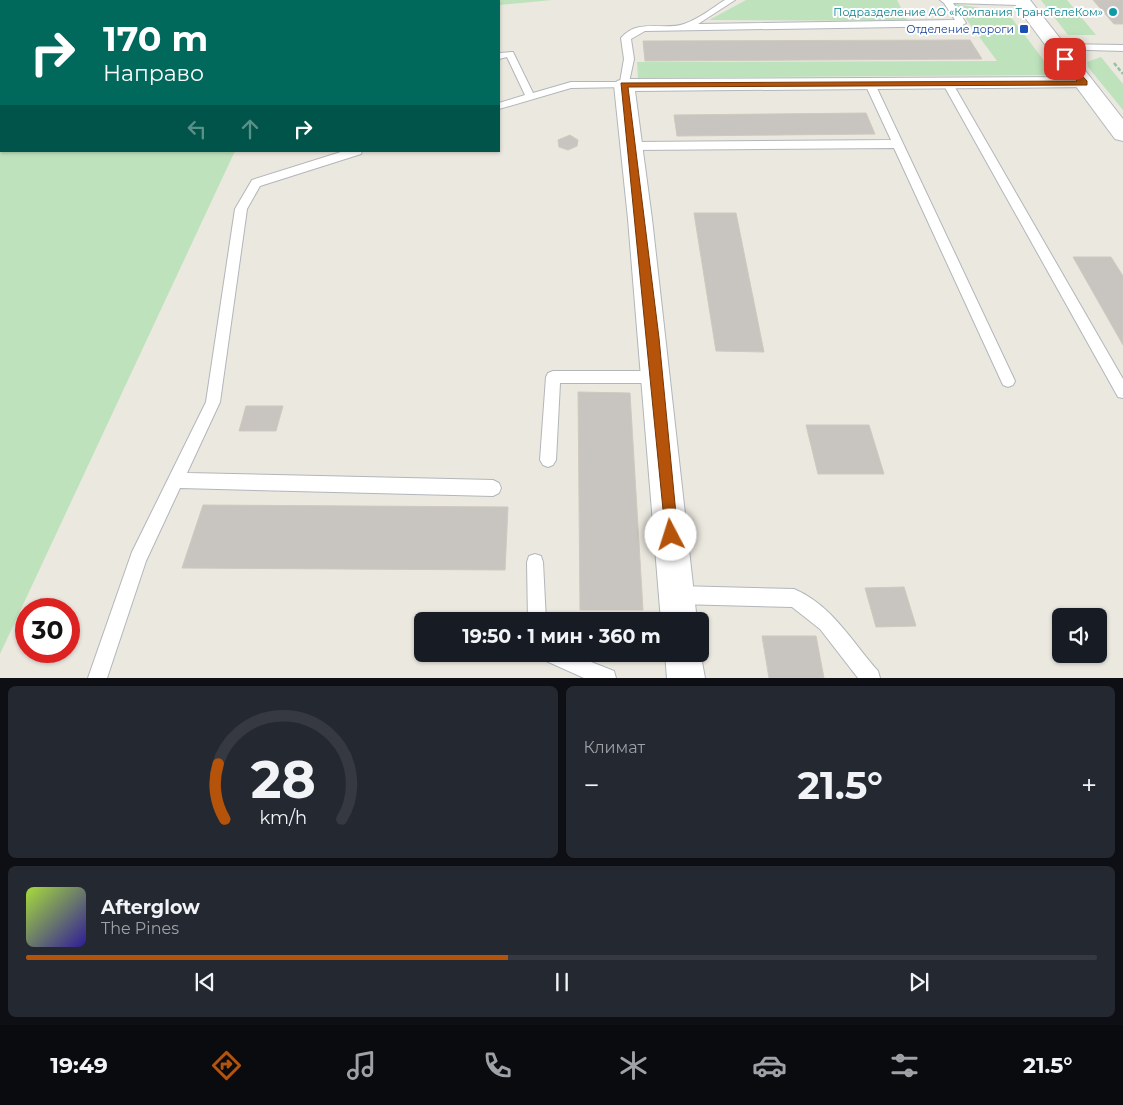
<!DOCTYPE html>
<html lang="ru">
<meta charset="utf-8">
<style>
body{margin:0;font-family:Montserrat,sans-serif;background:#242831;color:#f1f3f6;height:100vh;display:flex;flex-direction:column;font-size:19px;white-space:nowrap}
*{box-sizing:border-box;margin:0}
p{font-size:16px;color:#9ea1a6}
.icon{flex:none;width:28px;height:28px;fill:none;stroke:currentColor;stroke-width:2;stroke-linecap:round;stroke-linejoin:round}
.map{position:relative;height:678px;overflow:hidden}
.details{display:flex;flex-direction:column;gap:8px;padding:8px;background:#0d0f14;flex:1}
.details>*{flex:none}
.banner{position:absolute;left:0px;top:0px;width:500px;height:152px;box-shadow:0 1px 4px #0004;background:#00695c;color:#fff;overflow:hidden}
.controls{position:absolute;left:1052px;top:608px;display:grid;gap:10px}
.controls a{display:grid;place-items:center;width:55px;height:55px;border-radius:8px;background:#171b24;box-shadow:0 1px 4px #0004;font-size:25px}
.speed{position:absolute;left:15px;top:598px;display:flex;gap:10px;font-size:25px;font-weight:700;text-align:center}
.speed>*{display:grid;place-content:center;width:65px;height:65px;border-radius:50%;background:#171b24;box-shadow:0 1px 4px #0004;line-height:1}
.speed .limit{border:8px solid #d22;background:#fff;color:#111}
.pin{position:absolute;display:grid;place-items:center;width:42px;height:42px;color:#fff;margin:-21px;border-radius:10px;box-shadow:0 2px 8px #0006}
.me{position:absolute;width:55px;margin:-28px;rotate:355deg;stroke-linejoin:round;filter:drop-shadow(0 0 4px #0008)}
.turn{display:flex;align-items:center;gap:18px;height:105px;padding:0 20px;font-size:22px}
.turn .icon{width:65px;height:65px;stroke-width:2.5}
.turn b{display:block;font-size:35px;line-height:42px}
.lanes{display:flex;align-items:center;height:48px;padding:0 20px;background:#0003;justify-content:center;gap:25px;direction:ltr}
.lanes .off{opacity:.35}
.big{font-size:38px;font-weight:700;line-height:1.1}
.details .tile{flex:1;display:flex;flex-direction:column;justify-content:center;gap:8px;min-width:0;padding:0 18px;border-radius:8px;background:#242831}
.details .dial{align-items:center;gap:0}
.dial svg{height:130px;overflow:visible;fill:none;stroke:#363941;stroke-width:7;stroke-linecap:round;text-anchor:middle}
.dial text{fill:#f1f3f6;stroke:none}
.song{display:flex;align-items:center;gap:15px}
.cover{width:60px;height:60px;border-radius:8px;background:linear-gradient(135deg,hsl(80 70% 55%),hsl(250 70% 35%))}
.played{height:5px;border-radius:2px;background:linear-gradient(90deg,#b45309 45%,#363941 45%)}
.keys{display:flex;justify-content:space-around;direction:ltr}
.heat{display:flex;justify-content:space-between;align-items:center;font-size:28px;direction:ltr}
.details .tiles{flex:1;display:grid;gap:8px;grid-template-columns:1fr 1fr}
.tile:last-child{grid-column:span 2}
.trip{position:absolute;left:414px;top:612px;width:295px;height:50px;border-radius:8px;background:#171b24;box-shadow:0 1px 4px #0004;font-weight:700;line-height:50px;text-align:center}
.tabs{display:flex;height:80px;justify-content:space-around;align-items:center;background:#090b0e;color:#9ea1a6}
.tabs .icon{width:35px;height:35px}
.tabs .active{color:#b45309}
.tabs b{font-size:22px;color:#f1f3f6}
.map>svg:first-child{display:block}
</style>
<div class="map">
<svg width="1123" height="678" viewBox="0 0 1123 678">
<rect width="100%" height="100%" fill="#ebe8df"/>
<g fill="#bee3bc">
<polygon points="0,0 293,1 1,1 1,151 235,151 0,654"/>
<polygon points="318,0 552,0 499,5 499,1"/>
<polygon points="746,0 897,0 908,21 709,20"/>
<polygon points="1041,0 1067,0 1096,35 1068,35"/>
<polygon points="955,4 1007,12 1055,75 638,78 637,62 997,61"/>
<polygon points="1101,57 1123,84 1123,110 1088,67 1087,62"/>
</g>
<g fill="#c8c4bf" stroke="#cfc9be">
<polygon points="1093,0 1123,0 1123,24 1114,24"/>
<polygon points="970,40 982,59 645,61 643,41"/>
<polygon points="866,113 875,134 677,136 674,115"/>
<polygon points="570,135 578,140 577,146 568,150 559,147 558,140"/>
<polygon points="694,213 736,213 764,352 716,351"/>
<polygon points="1073,257 1111,257 1123,276 1123,345"/>
<polygon points="578,392 630,393 643,610 580,610"/>
<polygon points="246,406 283,406 276,431 239,431"/>
<polygon points="806,425 869,425 884,474 818,474"/>
<polygon points="203,505 508,507 505,570 182,568"/>
<polygon points="904,587 916,626 876,627 865,588"/>
<polygon points="762,636 816,636 824,678 769,678"/>
</g>
<g fill="none" stroke-linecap="round" stroke-linejoin="round">
<defs>
<g id="lane">
<path d="M 725,0 L 735,0 L 698,24 L 955,20 L 944,3 L 940,0 L 1025,0 L 1026,2 L 1022,5 L 953,3 L 966,23 L 961,26 L 645,31 L 631,39 L 634,59 L 628,87 L 571,88 L 499,109 L 499,103 L 525,95 L 507,57 L 499,59 L 499,53 L 513,52 L 533,93 L 571,82 L 620,82 L 624,59 L 621,38 C 638,18 663,31 684,24 C 699,19 712,8 725,0 Z"/>
<polygon points="1056,44 1123,45 1123,51 1053,49 1051,47"/>
<polygon points="870,81 875,84 1015,381 1013,385 1008,387 1003,385 894,148 633,150 628,146 633,142 891,140 865,84"/>
<polygon points="948,81 953,84 1123,379 1123,398 1118,397 943,84"/>
<polygon points="344,151 362,151 361,154 260,186 247,209 220,402 187,473 493,480 499,483 501,488 499,493 493,496 180,488 146,561 107,678 88,678 132,552 206,402 235,209 252,180"/>
<polygon points="553,371 657,371 662,373 664,377 662,381 657,383 560,383 556,460 553,465 548,467 543,465 540,460 546,377 548,373"/>
<polygon points="535,554 541,556 543,562 546,621 528,621 527,562 529,556"/>
<path d="M 677,586 L 794,589 C 832,605 852,642 878,671 L 880,678 L 858,678 L 820,629 L 792,607 L 677,604 L 671,601 L 668,595 L 671,589 Z"/>
<polygon points="541,654 571,654 614,671 616,678 584,678 544,660"/>
</g>
<g id="street">
<polygon points="1084,77 1091,79 1094,83 1091,87 635,91 652,219 697,621 661,621 628,219 614,85 617,81 624,79"/>
<polygon points="700,651 705,678 667,678 665,654 700,654"/>
</g>
<polygon id="secondary" points="1012,0 1030,0 1123,119 1123,141 1115,139"/>
</defs>
<use href="#lane" stroke="#b2b6ba" stroke-width="2"/>
<use href="#street" stroke="#b2b6ba" stroke-width="2"/>
<use href="#secondary" stroke="#b3b7bc" stroke-width="2"/>
<polyline stroke="#95c3a0" stroke-width="2.5" stroke-dasharray="4 2" stroke-linecap="butt" points="1114,63 1123,74"/>
<use href="#lane" fill="#fff" fill-rule="evenodd"/>
<use href="#street" fill="#fff" fill-rule="evenodd"/>
<use href="#secondary" fill="#fff" fill-rule="evenodd"/>
</g>
<polygon fill="#b45309" stroke="#753606" points="1065,57 1087,81 1087,85 628,87 659,338 678,535 676,540 671,542 666,540 621,83 1077,81 1061,59"/>
<circle fill="#0f9aa8" stroke="#fff" stroke-width="2" cx="1113" cy="12" r="5"/>
<rect fill="#1a4fb4" stroke="#fff" stroke-width="2" x="1019" y="24" width="10" height="10" rx="2.5"/>
<g text-anchor="middle" dominant-baseline="central" stroke-width="4" stroke-linejoin="round" paint-order="stroke">
<g font-size="11" fill="#0d838f" stroke="#fff" text-anchor="end">
<text x="1103" y="12">Подразделение АО «Компания ТрансТелеКом»</text>
</g>
<g font-size="11" fill="#164399" stroke="#fff" text-anchor="end">
<text x="1014" y="29">Отделение дороги</text>
</g>
</g>
</svg>
<div class="controls">
<a><svg class="icon" aria-label="sound" viewBox="0 0 24 24"><path d="M4 9h4l5-4v14l-5-4H4zM17 9q2 3 0 6"/></svg></a>
</div>
<div class="speed"><div class="limit">30</div></div>
<div class="pin" style="left:1065px;top:59px;background:#d93025"><svg class="icon" aria-label="arrive" viewBox="0 0 24 24"><path d="M6 21V4h12l-3 4 3 4H6"/></svg></div>
<svg class="me" style="left:671px;top:535px" viewBox="-20 -20 40 40"><circle r="19" fill="#fff"/><path d="M0-13L10 11 0 6-10 11z" fill="#b45309"/></svg>
<div class="trip">19:50 · 1 мин · 360 m</div>
<div class="banner">
<div class="turn"><svg class="icon" aria-label="right" viewBox="0 0 24 24"><path d="M7 20v-9h11M14 6l5 5-5 5"/></svg><div><b>170 m</b>Направо</div></div>
<div class="lanes"><svg class="icon off" aria-label="left" viewBox="0 0 24 24"><path d="M17 20v-9H6M10 6l-5 5 5 5"/></svg><svg class="icon off" aria-label="ahead" viewBox="0 0 24 24"><path d="M12 20V5M6 11l6-6 6 6"/></svg><svg class="icon" aria-label="right" viewBox="0 0 24 24"><path d="M7 20v-9h11M14 6l5 5-5 5"/></svg></div>
</div>
</div>
<section class="details">
<div class="tiles">
<div class="tile dial"><svg viewBox="0 0 100 80">
<path d="M14 69A42 42 0 1 1 86 69"/>
<path d="M14 69A42 42 0 0 1 10 35" stroke="#b45309"/>
<text x="50" y="56" font-size="32" font-weight="700">28</text>
<text x="50" y="72" font-size="11">km/h</text>
</svg></div>
<div class="tile"><p>Климат</p>
<div class="heat"><a>−</a><b class="big">21.5°</b><a>+</a></div>
</div>
<div class="tile">
<div class="song"><i class="cover"></i><div><b>Afterglow</b><p>The Pines</p></div></div>
<div class="played"></div>
<div class="keys"><svg class="icon" aria-label="previous" viewBox="0 0 24 24"><path d="M18 5L8 12l10 7zM5 5v14"/></svg><svg class="icon" aria-label="pause" viewBox="0 0 24 24"><path d="M8 5v14M16 5v14"/></svg><svg class="icon" aria-label="next" viewBox="0 0 24 24"><path d="M6 5l10 7-10 7zM19 5v14"/></svg></div>
</div>
</div>
</section>
<nav class="tabs">
<b>19:49</b>
<svg class="icon active" aria-label="directions" viewBox="0 0 24 24"><path d="M12 3l9 9-9 9-9-9zM9 14v-3h6M13 9l2 2-2 2"/></svg>
<svg class="icon" aria-label="music" viewBox="0 0 24 24"><path d="M9 18V5l10-2v13"/><circle cx="6" cy="18" r="3"/><circle cx="16" cy="16" r="3"/></svg>
<svg class="icon" aria-label="phone" viewBox="0 0 24 24"><path d="M5 4h4l2 5-3 2q2 4 5 5l2-3 5 2v4C11 20 4 13 5 4z"/></svg>
<svg class="icon" aria-label="climate" viewBox="0 0 24 24"><path d="M12 3v18M4 7l16 10M4 17L20 7"/></svg>
<svg class="icon" aria-label="car" viewBox="0 0 24 24"><path d="M5 17H2v-5l4-1 3-4h7l3 4 3 1v5h-3M9 17h6M6 11h13"/><circle cx="7" cy="17" r="2"/><circle cx="17" cy="17" r="2"/></svg>
<svg class="icon" aria-label="filters" viewBox="0 0 24 24"><path d="M4 7h16M4 17h16"/><circle cx="9" cy="7" r="2"/><circle cx="15" cy="17" r="2"/></svg>
<b>21.5°</b>
</nav>
